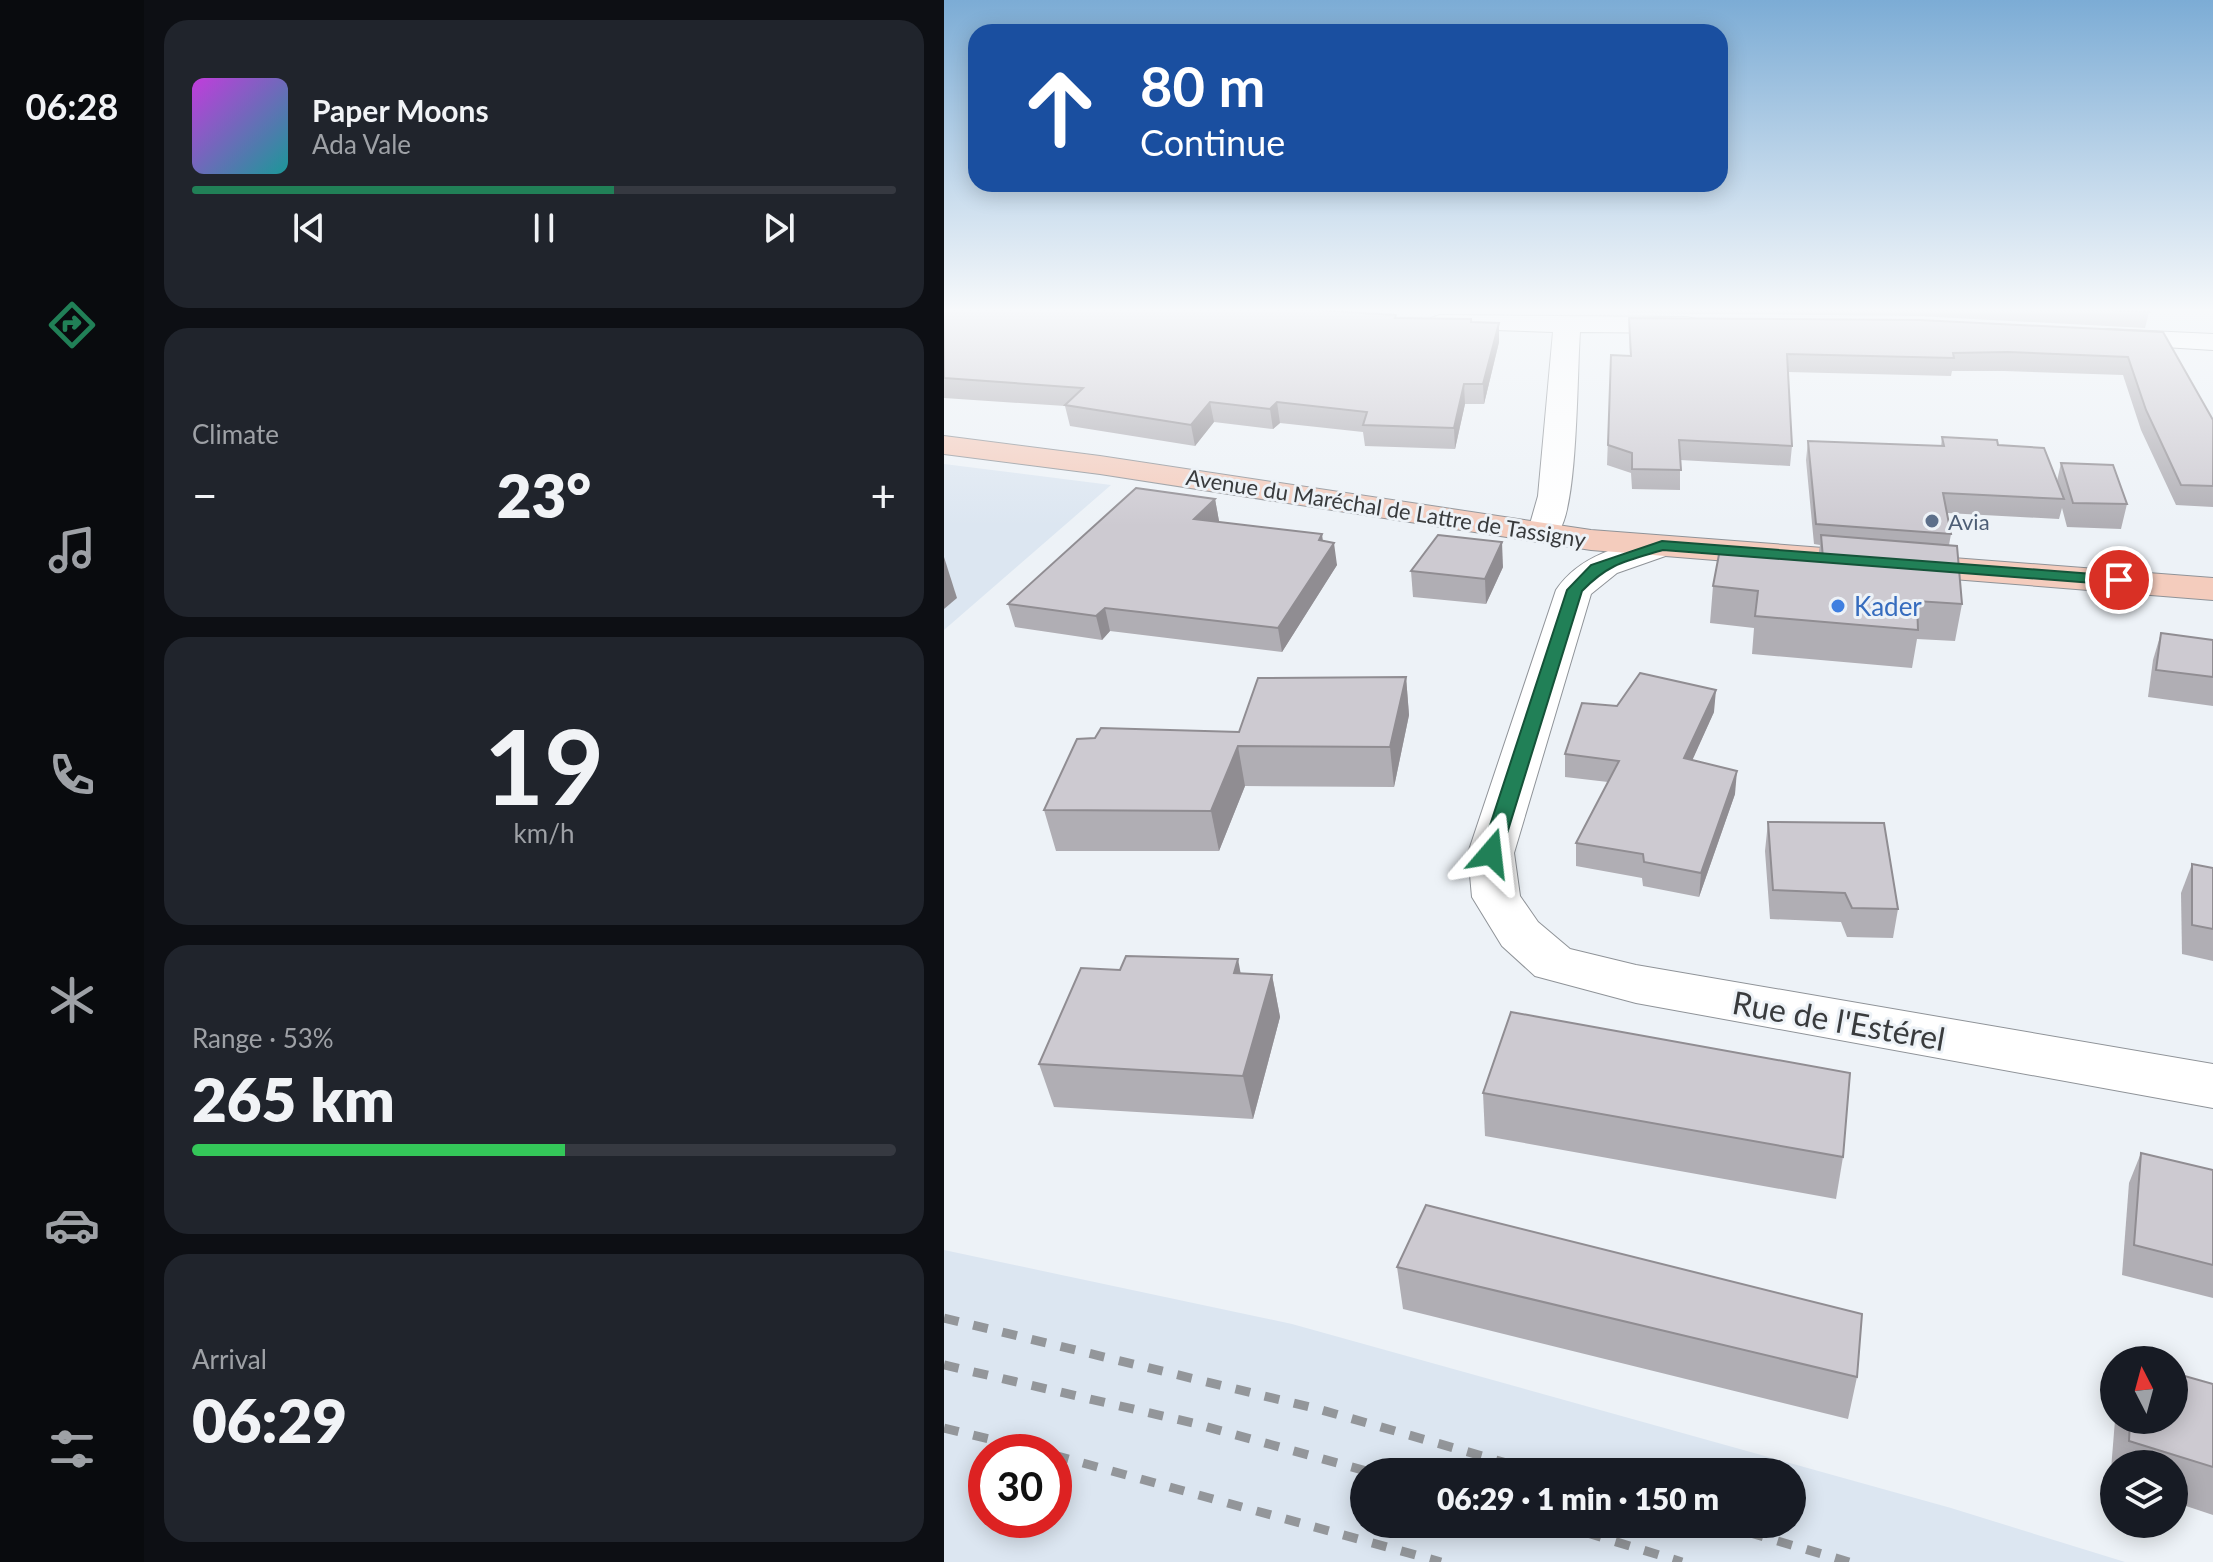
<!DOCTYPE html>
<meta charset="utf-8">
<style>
body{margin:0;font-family:Lato,sans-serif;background:#20242c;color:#f1f3f6;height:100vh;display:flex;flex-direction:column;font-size:30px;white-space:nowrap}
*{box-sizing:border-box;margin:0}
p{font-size:26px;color:#9ea1a6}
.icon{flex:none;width:44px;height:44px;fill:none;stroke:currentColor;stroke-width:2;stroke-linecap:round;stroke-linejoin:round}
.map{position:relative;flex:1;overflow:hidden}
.details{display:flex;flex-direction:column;gap:20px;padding:20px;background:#0d0f14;width:800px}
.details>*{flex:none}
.top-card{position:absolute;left:24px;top:24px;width:760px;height:168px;border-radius:24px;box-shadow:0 4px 20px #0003;background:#1a4fa0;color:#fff;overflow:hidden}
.needle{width:52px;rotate:354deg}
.fabs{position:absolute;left:1156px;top:1346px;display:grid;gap:16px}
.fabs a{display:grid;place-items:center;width:88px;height:88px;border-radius:50%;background:#171b24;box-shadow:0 4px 20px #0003;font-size:40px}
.speed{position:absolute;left:24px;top:1434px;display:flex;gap:16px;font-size:40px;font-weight:700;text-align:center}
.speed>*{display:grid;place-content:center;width:104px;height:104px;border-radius:50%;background:#171b24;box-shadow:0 4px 20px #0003;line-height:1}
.speed .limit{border:12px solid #d22;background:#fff;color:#111}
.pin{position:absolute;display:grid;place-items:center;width:68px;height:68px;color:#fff;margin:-34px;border:4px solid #fff;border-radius:50%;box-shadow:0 2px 8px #0007}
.me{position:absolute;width:88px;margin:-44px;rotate:17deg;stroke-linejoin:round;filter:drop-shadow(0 0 6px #0008)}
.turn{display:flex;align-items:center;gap:28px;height:168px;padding:0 40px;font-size:36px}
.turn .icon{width:104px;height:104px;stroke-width:2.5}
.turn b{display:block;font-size:56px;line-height:68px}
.big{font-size:60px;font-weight:800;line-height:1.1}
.details .tile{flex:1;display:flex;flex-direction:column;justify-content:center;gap:12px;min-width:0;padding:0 28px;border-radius:24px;background:#20242c}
.details .dial{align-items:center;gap:0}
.dial b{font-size:104px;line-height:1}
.song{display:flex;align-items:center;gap:24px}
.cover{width:96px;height:96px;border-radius:12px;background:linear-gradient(135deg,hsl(290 70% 55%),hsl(180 70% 35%))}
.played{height:8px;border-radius:4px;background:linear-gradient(90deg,#218057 60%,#363941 60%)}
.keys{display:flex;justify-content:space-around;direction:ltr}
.heat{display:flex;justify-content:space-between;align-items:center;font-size:44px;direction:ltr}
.charge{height:12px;border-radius:6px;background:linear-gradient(90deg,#34c759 53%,#363941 0)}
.trip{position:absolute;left:406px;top:1458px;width:456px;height:80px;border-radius:40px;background:#171b24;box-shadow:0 4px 20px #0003;font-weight:800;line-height:80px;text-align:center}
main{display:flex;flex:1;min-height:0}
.menu{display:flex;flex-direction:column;width:144px;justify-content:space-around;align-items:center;background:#090b0e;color:#9ea1a6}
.menu .icon{width:56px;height:56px}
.menu .active{color:#218057}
.menu b{font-size:36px;color:#f1f3f6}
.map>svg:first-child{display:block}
</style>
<main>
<nav class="menu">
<b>06:28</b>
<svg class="icon active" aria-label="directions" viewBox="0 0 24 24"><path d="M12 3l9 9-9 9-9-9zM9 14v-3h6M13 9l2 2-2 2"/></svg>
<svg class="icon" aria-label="music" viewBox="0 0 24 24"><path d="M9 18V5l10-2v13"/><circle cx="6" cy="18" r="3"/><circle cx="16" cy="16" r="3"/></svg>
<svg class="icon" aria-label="phone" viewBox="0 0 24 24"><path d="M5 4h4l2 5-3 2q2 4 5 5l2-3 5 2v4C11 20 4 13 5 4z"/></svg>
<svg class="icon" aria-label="climate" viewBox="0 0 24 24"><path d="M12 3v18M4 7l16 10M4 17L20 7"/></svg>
<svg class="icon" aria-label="car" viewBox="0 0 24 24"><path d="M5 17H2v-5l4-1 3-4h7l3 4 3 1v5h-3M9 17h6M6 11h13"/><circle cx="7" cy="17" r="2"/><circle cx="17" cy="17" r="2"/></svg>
<svg class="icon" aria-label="filters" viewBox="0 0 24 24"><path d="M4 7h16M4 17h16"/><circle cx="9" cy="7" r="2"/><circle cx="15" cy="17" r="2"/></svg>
</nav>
<section class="details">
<div class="tile">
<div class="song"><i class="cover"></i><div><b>Paper Moons</b><p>Ada Vale</p></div></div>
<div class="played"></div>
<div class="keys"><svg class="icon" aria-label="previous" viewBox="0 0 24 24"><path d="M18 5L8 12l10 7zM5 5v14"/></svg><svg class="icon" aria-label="pause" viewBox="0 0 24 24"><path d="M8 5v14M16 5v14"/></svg><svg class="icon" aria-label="next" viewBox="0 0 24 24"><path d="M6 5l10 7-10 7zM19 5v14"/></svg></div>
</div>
<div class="tile"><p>Climate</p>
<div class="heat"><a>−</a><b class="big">23°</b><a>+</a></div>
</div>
<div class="tile dial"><b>19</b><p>km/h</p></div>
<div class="tile"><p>Range · 53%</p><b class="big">265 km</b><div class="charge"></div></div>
<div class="tile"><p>Arrival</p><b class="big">06:29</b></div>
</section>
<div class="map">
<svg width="1269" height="1562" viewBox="0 0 1269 1562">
<rect width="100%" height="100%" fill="#edf2f7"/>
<g fill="#dce6f1" fill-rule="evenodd">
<polygon points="0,464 167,485 0,630"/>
<path d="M 0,1250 L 348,1324 L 1007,1508 L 1181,1562 L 0,1562 ZM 42,1452 L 110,1452 L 110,1520 L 42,1520 ZM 420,1472 L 848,1472 L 848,1524 L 420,1524 Z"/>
</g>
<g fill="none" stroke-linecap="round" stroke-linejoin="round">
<defs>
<g id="minor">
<path d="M 496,315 L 743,317 L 752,319 L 756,325 L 752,331 L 743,333 L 636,332 C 633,372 634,504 615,531 L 603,534 L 591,531 L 586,524 L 594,496 L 609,332 L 487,328 L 483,323 L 487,318 Z"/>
<polygon points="1164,329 1269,334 1269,350 1155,343 1151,337 1155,331"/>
<path d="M 718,536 L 730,539 L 735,546 L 730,553 L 673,573 L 647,594 L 570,853 L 576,896 L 594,922 L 626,949 L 692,965 L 1269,1064 L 1269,1108 L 692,1003 L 591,976 L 558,946 L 528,897 L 524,853 L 612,590 C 636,554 679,545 718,536 Z"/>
</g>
<polygon id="secondary" points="0,436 156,456 647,530 1269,578 1269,600 647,550 156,474 0,454"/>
</defs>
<use href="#minor" stroke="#8f9398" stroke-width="2"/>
<use href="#secondary" stroke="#8f9398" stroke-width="2"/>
<use href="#minor" fill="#fff" fill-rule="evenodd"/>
<use href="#secondary" fill="#f4ccbd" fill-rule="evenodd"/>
<g stroke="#93969a" stroke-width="9" stroke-dasharray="15 15" stroke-linecap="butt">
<polyline points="0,1318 374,1409 594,1472"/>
<polyline points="0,1365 249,1423 426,1472"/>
<polyline points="0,1428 98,1452"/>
<polyline points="110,1455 497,1562"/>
<polyline points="614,1524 738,1562"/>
<polyline points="776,1524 905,1562"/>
</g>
</g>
<g fill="#b0aeb4">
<polygon points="0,308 452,318 528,322 555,342 540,404 521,404 511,449 421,446 419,432 336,423 329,429 270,422 251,446 126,426 121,406 0,398"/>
<polygon points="380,308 462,308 461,311"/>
<polygon points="684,308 1202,308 1205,312 1201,328 973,316 684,313"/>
<polygon points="685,318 1219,332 1269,420 1269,507 1232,505 1197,430 1179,375 1060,371 1008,371 1007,376 844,372 848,446 846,466 736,460 736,490 688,489 687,473 663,465 667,355 686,355"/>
<polygon points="998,437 1054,445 1113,481 1117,463 1183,504 1177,529 1123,527 1118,508 1115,519 1003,513 1007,534 1005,545 1018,604 1011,641 973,639 968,668 808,654 810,628 766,623 769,586 874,557 876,545 870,544 862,460 864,441 997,446"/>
<polygon points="271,499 275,521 274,522 379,541 393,565 338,652 166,631 158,640 71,627 64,604"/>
<polygon points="559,567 542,604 469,597 467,571"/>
<polygon points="1217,633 1269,640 1269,706 1204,697 1209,660"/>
<polygon points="462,677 465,715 450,787 301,786 275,851 112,851 100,810 295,732"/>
<polygon points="770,712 748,760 791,794 755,897 699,886 698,878 632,866 632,843 664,782 621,777 621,754"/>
<polygon points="824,822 954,909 949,938 903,937 897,922 826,919 821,851"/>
<polygon points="1248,864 1269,868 1269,961 1238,954 1237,893"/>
<polygon points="297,973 328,975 336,1017 309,1119 110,1107 95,1064"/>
<polygon points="539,1093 899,1157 892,1199 541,1136"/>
<polygon points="1197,1153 1269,1170 1269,1298 1178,1275 1185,1183"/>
<polygon points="453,1267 913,1377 904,1419 459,1309"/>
<polygon points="1269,1384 1269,1515 1230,1502 1230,1464 1170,1464 1170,1483 1166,1482 1171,1420 1230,1420"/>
</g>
<g fill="#908d92">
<polygon points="555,323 555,342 540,404 539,384"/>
<polygon points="520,384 521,404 511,449 510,428"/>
<polygon points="266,402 270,422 251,446 247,425"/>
<polygon points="333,402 336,423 329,429 326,409"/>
<polygon points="271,499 275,521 254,541 250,519"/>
<polygon points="378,534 381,557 390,543 393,565 338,652 334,628"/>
<polygon points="558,542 559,567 542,604 541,579"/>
<polygon points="0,557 13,598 0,609"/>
<polygon points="161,608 166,631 158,640 152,616"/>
<polygon points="462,677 465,715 450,787 446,747"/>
<polygon points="772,690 770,712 739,781 740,758"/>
<polygon points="294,746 301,786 275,851 267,811"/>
<polygon points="793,771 791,794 755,897 757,873"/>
<polygon points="294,959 302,1002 290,973"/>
<polygon points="328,975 336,1017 309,1119 299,1076"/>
</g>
<g fill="#cdcad1" stroke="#908d92" stroke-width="2">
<polygon points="0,308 336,308 452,315 451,318 527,319 527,322 555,323 539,384 520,384 510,428 419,425 423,412 333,402 326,409 266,402 247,425 121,405 139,388 0,378"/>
<polygon points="1109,308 1202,308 1205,312"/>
<polygon points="685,318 976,320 1219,332 1269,420 1269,486 1237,485 1202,410 1184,357 1064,352 1009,353 1010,358 843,354 848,446 735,440 737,470 688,469 688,453 664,445 667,355 687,356"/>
<polygon points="998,437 1053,440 1054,445 1100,448 1120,499 999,493 1007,534 872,524 864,441 1000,446"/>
<polygon points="1117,463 1169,465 1183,504 1129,503"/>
<polygon points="192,488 271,499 250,519 378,534 375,540 390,543 334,628 161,608 152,616 64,604"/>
<polygon points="494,535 558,542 541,579 467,571"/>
<polygon points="877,535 1013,546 1018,604 973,601 974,630 811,616 814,591 769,586 776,549 879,558"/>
<polygon points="1217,633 1269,640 1269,677 1212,670"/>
<polygon points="696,673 772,690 740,758 793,771 757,873 700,862 699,854 632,843 675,761 621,754 638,703 673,706"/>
<polygon points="462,677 446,747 294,746 267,811 100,810 133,739 151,738 157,728 295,732 314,678"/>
<polygon points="824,822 940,823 954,909 908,908 901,893 829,890"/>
<polygon points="1248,864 1269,868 1269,929 1248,925"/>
<polygon points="182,956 294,959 290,973 328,975 299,1076 95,1064 137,968 176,970"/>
<polygon points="567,1012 906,1073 899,1157 539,1093"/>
<polygon points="1197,1153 1269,1170 1269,1265 1190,1245"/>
<polygon points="482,1205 918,1314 913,1377 453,1267"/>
<polygon points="1230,1373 1269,1384 1269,1467 1185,1441 1186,1420 1230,1420"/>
</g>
<linearGradient id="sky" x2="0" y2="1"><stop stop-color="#7cacd5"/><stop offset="0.59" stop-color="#f7f9fb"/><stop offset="1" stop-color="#f7f9fb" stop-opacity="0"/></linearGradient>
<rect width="1269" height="526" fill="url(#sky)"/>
<path fill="#218057" stroke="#155339" stroke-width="2" d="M 718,541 L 1175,576 L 1182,580 L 1175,585 L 719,550 C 682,561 665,563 638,591 L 557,853 L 554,858 L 540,858 L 537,853 L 623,590 L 647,565 Z"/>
<circle fill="#5c6f8a" stroke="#edf2f7" stroke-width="3" cx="988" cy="521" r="8"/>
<circle fill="#3f7fe0" stroke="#edf2f7" stroke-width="3" cx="894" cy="606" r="8"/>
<g text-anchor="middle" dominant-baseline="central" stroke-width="6" stroke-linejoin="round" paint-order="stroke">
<g font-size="22" fill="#393b3d" stroke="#edf2f7">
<text transform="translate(442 508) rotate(9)">Avenue du Maréchal de Lattre de Tassigny</text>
</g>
<g font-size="22" fill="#4e5e75" stroke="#edf2f7" text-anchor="start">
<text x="1004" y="521">Avia</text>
</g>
<g font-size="26" fill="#366cbe" stroke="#edf2f7" text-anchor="start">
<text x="910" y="606">Kader</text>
</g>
<g font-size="32" fill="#393b3d" stroke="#edf2f7">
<text transform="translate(895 1020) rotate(10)">Rue de l'Estérel</text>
</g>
</g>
</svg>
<div class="fabs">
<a><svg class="needle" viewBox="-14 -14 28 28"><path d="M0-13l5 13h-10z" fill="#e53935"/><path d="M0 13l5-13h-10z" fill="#9ea1a6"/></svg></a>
<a><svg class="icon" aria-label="layers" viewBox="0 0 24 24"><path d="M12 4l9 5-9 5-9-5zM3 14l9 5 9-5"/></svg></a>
</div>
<div class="speed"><div class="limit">30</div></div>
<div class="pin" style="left:1175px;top:580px;background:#d93025"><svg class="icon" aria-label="arrive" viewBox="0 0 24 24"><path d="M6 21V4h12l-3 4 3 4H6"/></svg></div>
<svg class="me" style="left:547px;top:853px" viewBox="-20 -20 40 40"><path d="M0-17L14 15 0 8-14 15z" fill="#218057" stroke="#fff" stroke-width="4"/></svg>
<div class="trip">06:29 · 1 min · 150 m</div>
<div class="top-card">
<div class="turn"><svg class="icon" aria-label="ahead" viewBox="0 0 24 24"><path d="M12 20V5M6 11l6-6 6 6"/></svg><div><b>80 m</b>Continue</div></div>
</div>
</div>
</main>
